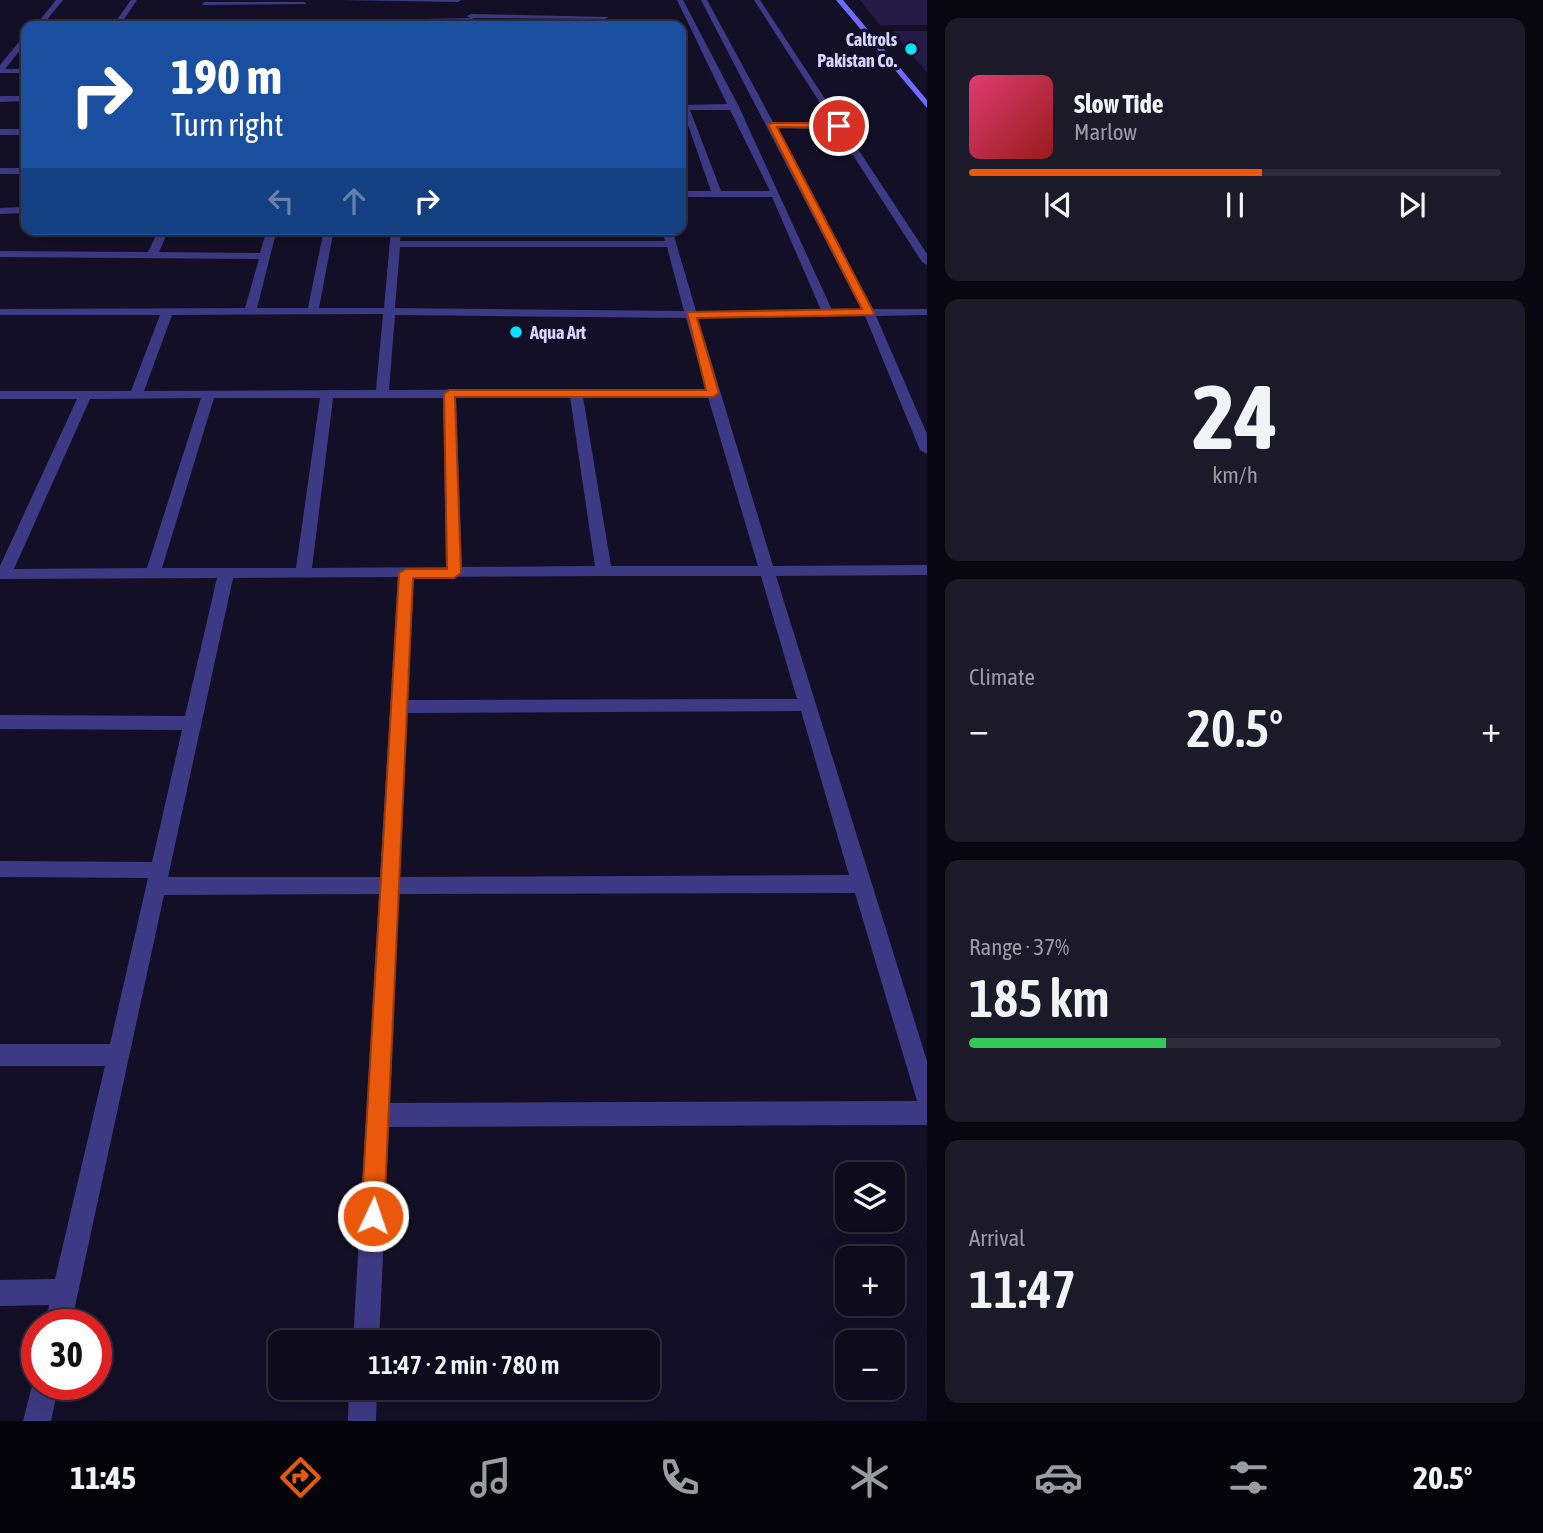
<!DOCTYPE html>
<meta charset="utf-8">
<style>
body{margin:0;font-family:"Asap Condensed",sans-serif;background:#1c1929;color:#f1f3f6;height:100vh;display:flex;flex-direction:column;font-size:26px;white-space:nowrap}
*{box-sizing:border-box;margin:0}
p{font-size:23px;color:#9b9ba3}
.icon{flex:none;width:38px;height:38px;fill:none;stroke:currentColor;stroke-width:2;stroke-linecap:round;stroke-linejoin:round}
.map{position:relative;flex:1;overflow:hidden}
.panel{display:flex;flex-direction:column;gap:18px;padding:18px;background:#08060f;width:616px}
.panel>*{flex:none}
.top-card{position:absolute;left:21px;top:21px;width:665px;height:214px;border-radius:14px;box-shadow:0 7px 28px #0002,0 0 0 2px #2e2b3b;background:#1a4fa0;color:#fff;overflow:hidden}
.buttons{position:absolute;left:835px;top:1162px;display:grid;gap:14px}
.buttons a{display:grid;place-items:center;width:70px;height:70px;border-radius:14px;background:#0e0b1c;box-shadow:0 7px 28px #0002,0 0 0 2px #2e2b3b;font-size:35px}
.speed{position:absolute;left:21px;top:1309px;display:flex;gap:14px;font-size:35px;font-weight:700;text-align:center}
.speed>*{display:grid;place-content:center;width:91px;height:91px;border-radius:50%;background:#0e0b1c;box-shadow:0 7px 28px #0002,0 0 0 2px #2e2b3b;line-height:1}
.speed .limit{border:10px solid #d22;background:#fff;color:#111}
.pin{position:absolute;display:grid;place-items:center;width:60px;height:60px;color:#fff;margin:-30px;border:4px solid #fff;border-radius:50%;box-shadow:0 2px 7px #0007}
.me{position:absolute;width:77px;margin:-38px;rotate:3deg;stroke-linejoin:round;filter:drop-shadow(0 0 5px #0008)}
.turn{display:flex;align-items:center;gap:24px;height:147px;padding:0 35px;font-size:32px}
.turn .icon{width:91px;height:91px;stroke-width:2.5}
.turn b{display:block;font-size:49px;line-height:60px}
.lanes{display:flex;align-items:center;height:66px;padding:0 35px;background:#0003;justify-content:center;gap:35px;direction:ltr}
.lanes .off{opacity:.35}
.big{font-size:52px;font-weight:600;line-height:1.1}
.panel .tile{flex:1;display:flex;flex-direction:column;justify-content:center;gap:10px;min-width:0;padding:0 24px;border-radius:14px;background:#1c1929}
.panel .dial{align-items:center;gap:0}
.dial b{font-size:91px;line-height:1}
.song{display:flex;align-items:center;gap:21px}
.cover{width:84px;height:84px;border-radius:10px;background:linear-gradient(135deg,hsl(340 70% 55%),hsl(0 70% 35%))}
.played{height:7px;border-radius:4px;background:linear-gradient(90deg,#ea580c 55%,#2e2b3b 55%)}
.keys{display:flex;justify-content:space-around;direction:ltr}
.heat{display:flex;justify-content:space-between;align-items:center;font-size:38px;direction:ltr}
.charge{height:10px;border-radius:5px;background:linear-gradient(90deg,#34c759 37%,#2e2b3b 0)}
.trip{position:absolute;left:268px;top:1330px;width:392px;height:70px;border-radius:14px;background:#0e0b1c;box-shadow:0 7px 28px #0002,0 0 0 2px #2e2b3b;font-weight:600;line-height:70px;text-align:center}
.tabs{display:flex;height:112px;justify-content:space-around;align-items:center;background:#06040b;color:#9b9ba3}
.tabs .icon{width:49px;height:49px}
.tabs .active{color:#ea580c}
.tabs b{font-size:32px;color:#f1f3f6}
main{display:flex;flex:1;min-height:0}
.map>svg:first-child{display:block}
</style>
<main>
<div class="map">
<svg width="927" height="1421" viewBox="0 0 927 1421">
<rect width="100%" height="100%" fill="#130f26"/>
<g fill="#241b47">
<polygon points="860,0 927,0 927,25 880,25"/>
<polygon points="892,31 927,31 927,72 912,55"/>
</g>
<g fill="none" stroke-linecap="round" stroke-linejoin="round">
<g fill="#3d3a85" fill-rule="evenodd">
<polygon points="56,0 63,0 45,22 116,21 131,0 137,0 123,21 302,25 35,26"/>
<polygon points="339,0 461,0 458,2"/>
<path d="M 677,0 L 683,0 L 739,107 L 832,310 L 861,309 L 701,0 L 707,0 L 773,122 L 833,123 L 754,0 L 760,0 L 927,254 L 927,265 L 922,262 L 836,129 L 776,128 L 873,309 L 927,309 L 927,315 L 876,316 L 927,434 L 927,454 L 920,450 L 865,316 L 698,318 L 773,566 L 927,565 L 927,575 L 776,576 L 927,1061 L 927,1125 L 389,1127 L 379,1342 L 353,1342 L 379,894 L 164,895 L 71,1325 L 45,1325 L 49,1305 L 0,1306 L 0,1280 L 55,1279 L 105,1066 L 0,1066 L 0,1044 L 110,1044 L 148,878 L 0,877 L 0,861 L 152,862 L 182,730 L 0,729 L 0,715 L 185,716 L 217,578 L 0,579 L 0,566 L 77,399 L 0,399 L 0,391 L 131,391 L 160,315 L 0,315 L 0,309 L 245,308 L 259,259 L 0,257 L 0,251 L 148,252 L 159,229 L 169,229 L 159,252 L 260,253 L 267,229 L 277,229 L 257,308 L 308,308 L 324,229 L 334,229 L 319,308 L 384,308 L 391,229 L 401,229 L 400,241 L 665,241 L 662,229 L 672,229 L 696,311 L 821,310 L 772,197 L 681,197 L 681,191 L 711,191 L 681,105 L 727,104 ZM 690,110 L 730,110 L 770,191 L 721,191 ZM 400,247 L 667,247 L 684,311 L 395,308 ZM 383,314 L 376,390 L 144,391 L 172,315 ZM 395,315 L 686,318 L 706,389 L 389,390 ZM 570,397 L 595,566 L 462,567 L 456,398 ZM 583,397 L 708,397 L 758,566 L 611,566 ZM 201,398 L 147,568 L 14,569 L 90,399 ZM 214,398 L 320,398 L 296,568 L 162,568 ZM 333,398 L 443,398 L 446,567 L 312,568 ZM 598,576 L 761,576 L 797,699 L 408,700 L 414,577 ZM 398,577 L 380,877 L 168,877 L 233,578 ZM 801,711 L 849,875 L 400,877 L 407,713 ZM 855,893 L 917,1101 L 390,1103 L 399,894 Z"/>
<polygon points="204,2 304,2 307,4 202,5"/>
<polygon points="471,14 609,17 605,19 472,18 475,20 471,22 337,23 333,21 470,18 467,16"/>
<polygon points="23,37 26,37 26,43 5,69 26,69 26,73 0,73 0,65"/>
<polygon points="0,96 26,96 26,101 0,102"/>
<rect x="0" y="129" width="26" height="6"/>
<rect x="0" y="168" width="26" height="6"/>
<polygon points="26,207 26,213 0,214 0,208"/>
<polygon points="35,1374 37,1384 59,1384 51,1421 23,1421"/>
<polygon points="349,1388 377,1388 376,1421 348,1421"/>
</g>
<polygon fill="#6f6bff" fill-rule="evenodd" points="836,0 843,0 927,100 927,108"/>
</g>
<polygon fill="#ea580c" stroke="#983908" stroke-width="2" points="772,123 839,123 843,126 839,128 777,127 874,313 873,315 697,318 719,393 713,397 455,397 461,573 454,578 413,578 384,1216 381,1224 373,1228 365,1224 361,1216 399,573 406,569 447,569 444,394 449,390 706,390 687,312 862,309 768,125"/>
<g fill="#00e5ff" stroke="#130f26" stroke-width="2.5">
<circle cx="911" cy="49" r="7"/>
<circle cx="516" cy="332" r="7"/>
</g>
<g text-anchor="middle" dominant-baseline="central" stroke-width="7" stroke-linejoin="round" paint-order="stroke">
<g font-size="18" font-weight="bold" fill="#d9d4ff" stroke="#130f26" text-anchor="end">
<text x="897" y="39">Caltrols<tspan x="897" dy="21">Pakistan Co.</tspan></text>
<text x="530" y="332" text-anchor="start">Aqua Art</text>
</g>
</g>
</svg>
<div class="buttons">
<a><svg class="icon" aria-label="layers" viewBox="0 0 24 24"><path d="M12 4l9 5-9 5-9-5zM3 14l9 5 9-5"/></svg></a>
<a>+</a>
<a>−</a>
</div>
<div class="speed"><div class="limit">30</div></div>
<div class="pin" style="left:839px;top:126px;background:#d93025"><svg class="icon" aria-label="arrive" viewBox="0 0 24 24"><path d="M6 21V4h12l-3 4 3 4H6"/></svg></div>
<svg class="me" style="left:373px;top:1216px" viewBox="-20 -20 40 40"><circle r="17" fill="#ea580c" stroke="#fff" stroke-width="3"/><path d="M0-11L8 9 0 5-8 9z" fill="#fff"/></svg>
<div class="trip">11:47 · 2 min · 780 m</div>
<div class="top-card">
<div class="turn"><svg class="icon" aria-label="right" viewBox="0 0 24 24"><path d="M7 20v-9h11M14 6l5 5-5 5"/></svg><div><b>190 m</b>Turn right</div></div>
<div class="lanes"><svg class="icon off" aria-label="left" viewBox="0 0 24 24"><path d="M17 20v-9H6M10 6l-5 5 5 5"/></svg><svg class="icon off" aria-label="ahead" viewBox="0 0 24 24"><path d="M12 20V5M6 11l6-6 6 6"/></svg><svg class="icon" aria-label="right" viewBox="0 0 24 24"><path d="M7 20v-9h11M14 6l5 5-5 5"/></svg></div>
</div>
</div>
<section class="panel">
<div class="tile">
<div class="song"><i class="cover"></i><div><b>Slow Tide</b><p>Marlow</p></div></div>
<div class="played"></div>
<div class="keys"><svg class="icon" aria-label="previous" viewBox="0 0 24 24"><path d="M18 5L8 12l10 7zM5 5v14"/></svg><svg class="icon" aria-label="pause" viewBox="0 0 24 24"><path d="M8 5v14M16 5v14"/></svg><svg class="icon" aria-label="next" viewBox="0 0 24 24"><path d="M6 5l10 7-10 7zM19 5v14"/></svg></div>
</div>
<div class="tile dial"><b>24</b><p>km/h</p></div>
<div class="tile"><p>Climate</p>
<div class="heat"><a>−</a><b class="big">20.5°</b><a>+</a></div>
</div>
<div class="tile"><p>Range · 37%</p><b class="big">185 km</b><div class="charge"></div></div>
<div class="tile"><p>Arrival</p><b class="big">11:47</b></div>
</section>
</main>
<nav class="tabs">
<b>11:45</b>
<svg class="icon active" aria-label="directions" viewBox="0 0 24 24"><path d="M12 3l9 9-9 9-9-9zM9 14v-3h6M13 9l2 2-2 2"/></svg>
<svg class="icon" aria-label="music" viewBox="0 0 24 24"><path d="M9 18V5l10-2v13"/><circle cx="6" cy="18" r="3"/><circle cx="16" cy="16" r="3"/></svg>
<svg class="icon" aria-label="phone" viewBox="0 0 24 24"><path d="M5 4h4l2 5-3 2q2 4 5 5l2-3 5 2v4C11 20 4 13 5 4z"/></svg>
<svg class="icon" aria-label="climate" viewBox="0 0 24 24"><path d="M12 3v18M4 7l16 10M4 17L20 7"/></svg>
<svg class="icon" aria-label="car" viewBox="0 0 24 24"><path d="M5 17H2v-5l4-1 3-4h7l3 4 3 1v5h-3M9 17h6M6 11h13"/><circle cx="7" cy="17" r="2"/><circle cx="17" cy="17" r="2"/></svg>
<svg class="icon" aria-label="filters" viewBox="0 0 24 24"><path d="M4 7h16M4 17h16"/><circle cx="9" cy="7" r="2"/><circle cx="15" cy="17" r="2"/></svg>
<b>20.5°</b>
</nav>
